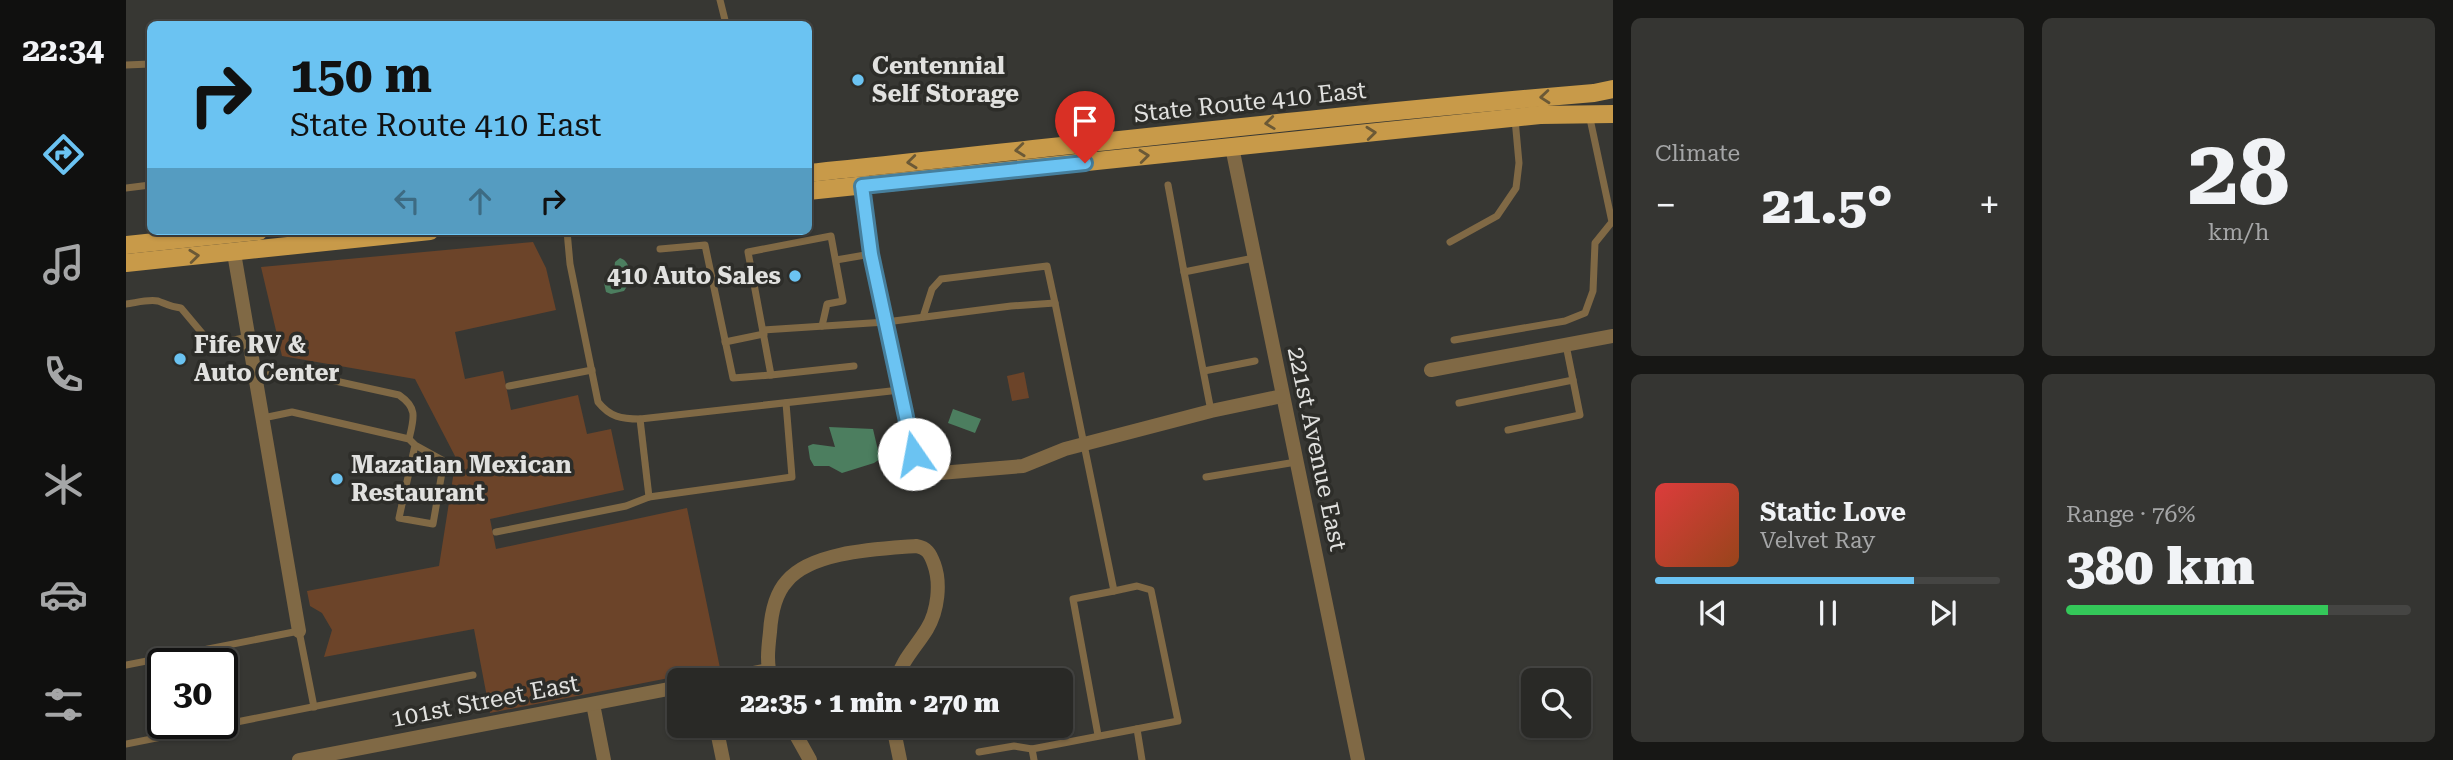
<!DOCTYPE html>
<meta charset="utf-8">
<style>
body{margin:0;font-family:"Roboto Serif",serif;background:#353532;color:#f1f3f6;height:100vh;display:flex;flex-direction:column;font-size:26px;white-space:nowrap}
*{box-sizing:border-box;margin:0}
p{font-size:23px;color:#a5a6a7}
.icon{flex:none;width:38px;height:38px;fill:none;stroke:currentColor;stroke-width:2;stroke-linecap:round;stroke-linejoin:round}
.map{position:relative;flex:1;overflow:hidden}
.panel{display:flex;flex-direction:column;gap:18px;padding:18px;background:#171715;width:840px}
.panel>*{flex:none}
.hud{position:absolute;left:21px;top:21px;width:665px;height:214px;border-radius:10px;box-shadow:0 2px 5px #0004,0 0 0 2px #454543;background:#6bc3f2;color:#111;overflow:hidden}
.controls{position:absolute;left:1395px;top:668px;display:grid;gap:14px}
.controls a{display:grid;place-items:center;width:70px;height:70px;border-radius:10px;background:#292926;box-shadow:0 2px 5px #0004,0 0 0 2px #454543;font-size:35px}
.speed{position:absolute;left:21px;top:648px;display:flex;gap:14px;font-size:35px;font-weight:700;text-align:center}
.speed>*{display:grid;place-content:center;width:91px;height:91px;border-radius:50%;background:#292926;box-shadow:0 2px 5px #0004,0 0 0 2px #454543;line-height:1}
.speed .limit{border:4px solid #111;border-radius:10px;background:#fff;color:#111}
.pin{position:absolute;display:grid;place-items:center;width:60px;height:60px;color:#fff;margin:-72px -30px;border-radius:50% 50% 50% 0;rotate:-45deg;box-shadow:0 0 7px #0007}
.pin .icon{rotate:45deg}
.me{position:absolute;width:77px;margin:-38px;rotate:348deg;stroke-linejoin:round;filter:drop-shadow(0 0 5px #0008)}
.turn{display:flex;align-items:center;gap:24px;height:147px;padding:0 28px;font-size:32px}
.turn .icon{width:91px;height:91px;stroke-width:2.5}
.turn b{display:block;font-size:49px;line-height:60px}
.lanes{display:flex;align-items:center;height:66px;padding:0 28px;background:#0003;justify-content:center;gap:35px;direction:ltr}
.lanes .off{opacity:.35}
.big{font-size:52px;font-weight:800;line-height:1.1}
.panel .tile{flex:1;display:flex;flex-direction:column;justify-content:center;gap:10px;min-width:0;padding:0 24px;border-radius:10px;background:#353532}
.panel .dial{align-items:center;gap:0}
.dial b{font-size:91px;line-height:1}
.song{display:flex;align-items:center;gap:21px}
.cover{width:84px;height:84px;border-radius:10px;background:linear-gradient(135deg,hsl(0 70% 55%),hsl(20 70% 35%))}
.played{height:7px;border-radius:4px;background:linear-gradient(90deg,#6bc3f2 75%,#454543 75%)}
.keys{display:flex;justify-content:space-around;direction:ltr}
.heat{display:flex;justify-content:space-between;align-items:center;font-size:38px;direction:ltr}
.charge{height:10px;border-radius:5px;background:linear-gradient(90deg,#34c759 76%,#454543 0)}
.panel .tiles{flex:1;display:grid;gap:18px;grid-template-columns:repeat(2,1fr)}
.trip{position:absolute;left:541px;top:668px;width:406px;height:70px;border-radius:10px;background:#292926;box-shadow:0 2px 5px #0004,0 0 0 2px #454543;font-weight:800;line-height:70px;text-align:center}
main{display:flex;flex:1;min-height:0}
.menu{display:flex;flex-direction:column;width:126px;justify-content:space-around;align-items:center;background:#10100f;color:#a5a6a7}
.menu .icon{width:49px;height:49px}
.menu .current{color:#6bc3f2}
.menu b{font-size:32px;color:#f1f3f6}
.map>svg:first-child{display:block}
</style>
<main>
<nav class="menu">
<b>22:34</b>
<svg class="icon current" aria-label="directions" viewBox="0 0 24 24"><path d="M12 3l9 9-9 9-9-9zM9 14v-3h6M13 9l2 2-2 2"/></svg>
<svg class="icon" aria-label="music" viewBox="0 0 24 24"><path d="M9 18V5l10-2v13"/><circle cx="6" cy="18" r="3"/><circle cx="16" cy="16" r="3"/></svg>
<svg class="icon" aria-label="phone" viewBox="0 0 24 24"><path d="M5 4h4l2 5-3 2q2 4 5 5l2-3 5 2v4C11 20 4 13 5 4z"/></svg>
<svg class="icon" aria-label="climate" viewBox="0 0 24 24"><path d="M12 3v18M4 7l16 10M4 17L20 7"/></svg>
<svg class="icon" aria-label="car" viewBox="0 0 24 24"><path d="M5 17H2v-5l4-1 3-4h7l3 4 3 1v5h-3M9 17h6M6 11h13"/><circle cx="7" cy="17" r="2"/><circle cx="17" cy="17" r="2"/></svg>
<svg class="icon" aria-label="filters" viewBox="0 0 24 24"><path d="M4 7h16M4 17h16"/><circle cx="9" cy="7" r="2"/><circle cx="15" cy="17" r="2"/></svg>
</nav>
<div class="map">
<svg width="1487" height="760" viewBox="0 0 1487 760">
<rect width="100%" height="100%" fill="#373733"/>
<g fill="#6c4429">
<polygon points="407,242 420,268 430,310 329,332 339,379 377,371 385,410 452,395 461,434 485,429 498,490 364,519 370,549 561,508 594,668 364,713 348,629 198,657 206,630 196,613 184,606 181,591 313,566 330,458 289,379 156,356 135,267"/>
<polygon points="898,372 903,398 886,401 881,376"/>
</g>
<g fill="#4c7e5f">
<path d="M 494,258 C 504,261 504,273 504,282 L 498,291 L 485,294 L 480,292 L 478,283 L 488,272 L 489,262 Z"/>
<polygon points="827,409 855,419 849,433 822,423"/>
<polygon points="703,427 747,429 754,459 748,463 716,473 703,466 688,466 684,459 682,446 687,444 709,447"/>
</g>
<g fill="none" stroke-linecap="round" stroke-linejoin="round">
<g stroke="#806945" stroke-width="7">
<polyline points="594,0 600,24"/>
<polyline points="0,65 24,64"/>
<polyline points="1042,185 1058,272 1128,258"/>
<polyline points="0,188 24,185"/>
<path d="M 441,231 L 444,264 L 472,402 C 484,417 495,419 514,419 L 774,390"/>
<polyline points="1324,242 1371,216 1390,188 1393,163 1389,119"/>
<polyline points="534,249 579,245 607,378 645,375"/>
<polyline points="710,260 745,254"/>
<polyline points="1058,272 1085,411"/>
<path d="M 0,304 C 9,303 22,299 32,301 C 40,304 45,307 55,308 L 81,339 L 89,344 L 122,337"/>
<polyline points="797,317 806,289 815,279 921,266 929,303"/>
<polyline points="696,326 701,304 717,301 705,236 622,252 645,375 728,366"/>
<polyline points="637,330 760,322 885,306 929,303 988,591 1011,586 1025,590 1052,721 906,749 888,746 853,752"/>
<polyline points="1328,340 1439,321 1459,313 1467,291 1469,243 1486,222 1463,114"/>
<polyline points="599,342 638,334"/>
<polyline points="1078,371 1129,361"/>
<path d="M 130,377 L 164,371 L 273,395 C 292,408 288,418 283,439"/>
<polyline points="383,386 466,370"/>
<polyline points="1333,403 1447,380"/>
<polyline points="137,418 166,412 283,439 289,445 273,518 307,524 318,461 289,445"/>
<polyline points="514,419 523,497"/>
<polyline points="1382,430 1454,415 1440,345"/>
<polyline points="1080,477 1170,462"/>
<polyline points="370,532 500,506 523,497 666,477 660,403"/>
<polyline points="0,665 173,631 188,707"/>
<polyline points="1011,729 1016,760"/>
<polyline points="972,735 947,599 988,591"/>
<polyline points="0,744 347,675"/>
<polyline points="906,749 908,760"/>
</g>
<g stroke="#806945" stroke-width="14">
<polyline points="1106,147 1232,760"/>
<polyline points="736,175 745,254 788,454 790,463 802,474 897,466 939,449 1085,411 1156,396"/>
<polyline points="108,253 173,631"/>
<polyline points="1305,370 1487,336"/>
<polyline points="587,681 642,670"/>
<path d="M 646,681 C 640,665 642,649 644,632 C 645,616 649,594 661,581 C 686,551 753,549 790,546 C 801,548 804,553 808,564 C 815,583 812,611 801,629 C 790,647 776,660 770,681"/>
<polyline points="467,704 478,760"/>
<polyline points="590,726 597,760"/>
<polyline points="665,726 684,760"/>
<polyline points="767,726 774,760"/>
<polyline points="173,760 553,687"/>
</g>
<g stroke="#c89a49" stroke-width="18">
<path d="M 682,173 C 944,146 1206,115 1468,93 L 1487,89"/>
<polyline points="682,191 1414,115 1487,114"/>
<polyline points="0,245 133,231"/>
<polyline points="0,263 304,231"/>
</g>
</g>
<defs><path id="oneway-chevron" d="M-2-3.5L2.5 0L-2 3.5" fill="none" stroke-width="1.6" stroke-linecap="round" stroke-linejoin="round" transform="scale(1.75)"/></defs>
<g stroke="#6b5936">
<use href="#oneway-chevron" transform="translate(1419 97) rotate(175)"/>
<use href="#oneway-chevron" transform="translate(1144 123) rotate(173)"/>
<use href="#oneway-chevron" transform="translate(1245 133) rotate(-6)"/>
<use href="#oneway-chevron" transform="translate(894 150) rotate(174)"/>
<use href="#oneway-chevron" transform="translate(1018 156) rotate(-6)"/>
<use href="#oneway-chevron" transform="translate(786 162) rotate(174)"/>
<use href="#oneway-chevron" transform="translate(68 256) rotate(-6)"/>
</g>
<g fill="none" stroke-linecap="round" stroke-linejoin="round">
<defs>
<polyline id="route" points="788,454 745,254 736,186 959,163"/>
</defs>
<use href="#route" stroke="#467f9d" stroke-width="18"/>
<use href="#route" stroke="#6bc3f2" stroke-width="12"/>
</g>
<g fill="#6bc3f2" stroke="#2d2d29" stroke-width="2.5">
<circle cx="732" cy="80" r="7"/>
<circle cx="669" cy="276" r="7"/>
<circle cx="54" cy="359" r="7"/>
<circle cx="211" cy="479" r="7"/>
</g>
<g text-anchor="middle" dominant-baseline="central" stroke-width="7" stroke-linejoin="round" paint-order="stroke">
<g font-size="24" font-weight="bold" fill="#e1e1df" stroke="#2d2d29" text-anchor="start">
<text x="746" y="66">Centennial<tspan x="746" dy="28">Self Storage</tspan></text>
<text x="655" y="276" text-anchor="end">410 Auto Sales</text>
<text x="68" y="345">Fife RV &amp;<tspan x="68" dy="28">Auto Center</tspan></text>
<text x="225" y="465">Mazatlan Mexican<tspan x="225" dy="28">Restaurant</tspan></text>
</g>
<g font-size="24" fill="#e1e1df" stroke="#2d2d29">
<text transform="translate(1124 102) rotate(-6)">State Route 410 East</text>
<text transform="translate(1191 449) rotate(78)">221st Avenue East</text>
<text transform="translate(359 701) rotate(-11)">101st Street East</text>
</g>
</g>
</svg>
<div class="controls">
<a><svg class="icon" aria-label="search" viewBox="0 0 24 24"><circle cx="10" cy="10" r="6"/><path d="M15 15l6 6"/></svg></a>
</div>
<div class="speed"><div class="limit">30</div></div>
<div class="pin" style="left:959px;top:163px;background:#d93025"><svg class="icon" aria-label="arrive" viewBox="0 0 24 24"><path d="M6 21V4h12l-3 4 3 4H6"/></svg></div>
<svg class="me" style="left:788px;top:454px" viewBox="-20 -20 40 40"><circle r="19" fill="#fff"/><path d="M0-13L10 11 0 6-10 11z" fill="#6bc3f2"/></svg>
<div class="trip">22:35 · 1 min · 270 m</div>
<div class="hud">
<div class="turn"><svg class="icon" aria-label="right" viewBox="0 0 24 24"><path d="M7 20v-9h11M14 6l5 5-5 5"/></svg><div><b>150 m</b>State Route 410 East</div></div>
<div class="lanes"><svg class="icon off" aria-label="left" viewBox="0 0 24 24"><path d="M17 20v-9H6M10 6l-5 5 5 5"/></svg><svg class="icon off" aria-label="ahead" viewBox="0 0 24 24"><path d="M12 20V5M6 11l6-6 6 6"/></svg><svg class="icon" aria-label="right" viewBox="0 0 24 24"><path d="M7 20v-9h11M14 6l5 5-5 5"/></svg></div>
</div>
</div>
<section class="panel">
<div class="tiles">
<div class="tile"><p>Climate</p>
<div class="heat"><a>−</a><b class="big">21.5°</b><a>+</a></div>
</div>
<div class="tile dial"><b>28</b><p>km/h</p></div>
<div class="tile">
<div class="song"><i class="cover"></i><div><b>Static Love</b><p>Velvet Ray</p></div></div>
<div class="played"></div>
<div class="keys"><svg class="icon" aria-label="previous" viewBox="0 0 24 24"><path d="M18 5L8 12l10 7zM5 5v14"/></svg><svg class="icon" aria-label="pause" viewBox="0 0 24 24"><path d="M8 5v14M16 5v14"/></svg><svg class="icon" aria-label="next" viewBox="0 0 24 24"><path d="M6 5l10 7-10 7zM19 5v14"/></svg></div>
</div>
<div class="tile"><p>Range · 76%</p><b class="big">380 km</b><div class="charge"></div></div>
</div>
</section>
</main>
